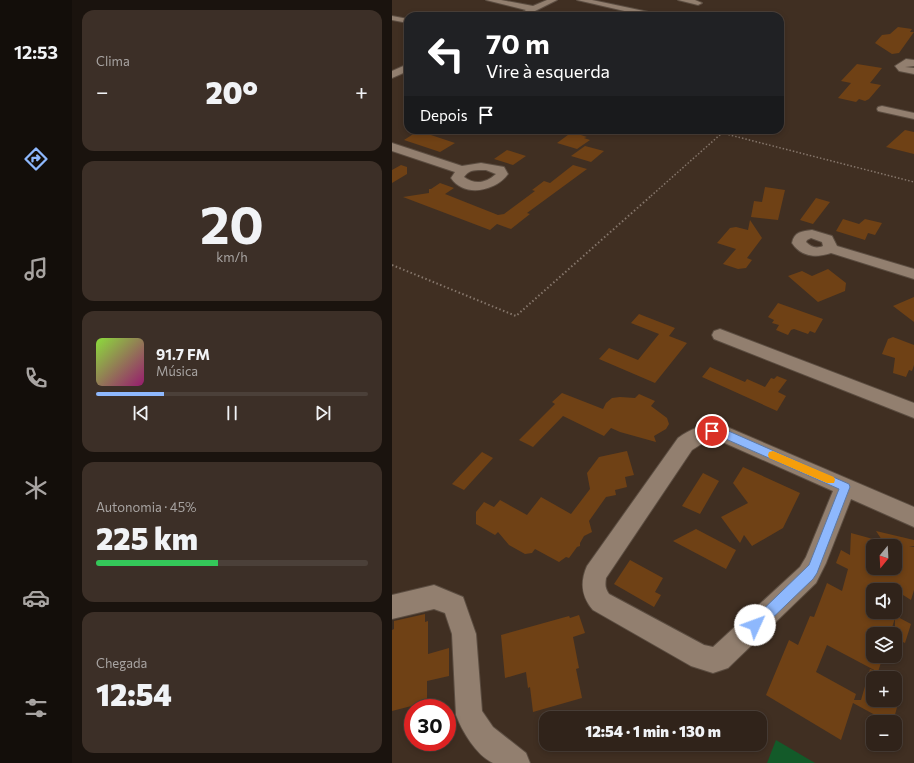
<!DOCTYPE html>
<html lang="pt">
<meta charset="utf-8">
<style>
body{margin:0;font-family:Commissioner,sans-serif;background:#3c2f27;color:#f1f3f6;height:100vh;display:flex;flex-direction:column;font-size:15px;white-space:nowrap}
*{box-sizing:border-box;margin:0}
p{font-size:13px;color:#a8a4a2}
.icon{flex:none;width:22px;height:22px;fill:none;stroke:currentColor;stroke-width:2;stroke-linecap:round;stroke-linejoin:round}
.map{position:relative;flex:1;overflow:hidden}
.details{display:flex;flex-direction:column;gap:10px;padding:10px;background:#1a130e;width:320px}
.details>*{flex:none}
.top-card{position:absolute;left:12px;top:12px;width:380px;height:122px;border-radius:12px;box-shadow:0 2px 6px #0003,0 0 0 1px #4b4039;background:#202124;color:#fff;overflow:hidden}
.needle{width:26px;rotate:198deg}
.tools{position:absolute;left:474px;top:539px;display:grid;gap:8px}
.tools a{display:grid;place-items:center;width:36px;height:36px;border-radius:8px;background:#30231a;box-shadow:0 2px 6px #0003,0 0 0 1px #4b4039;font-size:20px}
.speed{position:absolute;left:12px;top:699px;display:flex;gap:8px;font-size:20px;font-weight:700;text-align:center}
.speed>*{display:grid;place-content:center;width:52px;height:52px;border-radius:50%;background:#30231a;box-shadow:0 2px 6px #0003,0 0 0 1px #4b4039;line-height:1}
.speed .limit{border:6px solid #d22;background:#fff;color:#111}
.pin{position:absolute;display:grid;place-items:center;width:34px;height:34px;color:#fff;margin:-17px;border:2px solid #fff;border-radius:50%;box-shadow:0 1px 4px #0007}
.me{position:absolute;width:44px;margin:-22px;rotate:47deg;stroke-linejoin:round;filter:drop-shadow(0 0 3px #0008)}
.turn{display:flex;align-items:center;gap:14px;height:84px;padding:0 16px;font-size:18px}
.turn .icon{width:52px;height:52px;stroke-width:2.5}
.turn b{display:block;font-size:28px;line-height:34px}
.then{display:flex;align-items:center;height:38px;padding:0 16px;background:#0003;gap:8px;font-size:15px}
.big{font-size:30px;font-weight:800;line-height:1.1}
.details .card{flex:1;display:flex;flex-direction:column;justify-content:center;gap:6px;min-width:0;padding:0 14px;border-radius:12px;background:#3c2f27}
.details .dial{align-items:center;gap:0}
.dial b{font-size:52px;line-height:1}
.song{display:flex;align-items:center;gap:12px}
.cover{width:48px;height:48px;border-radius:6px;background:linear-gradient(135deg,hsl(90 70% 55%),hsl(320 70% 35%))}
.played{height:4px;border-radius:2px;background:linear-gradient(90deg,#8eb8fd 25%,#4b4039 25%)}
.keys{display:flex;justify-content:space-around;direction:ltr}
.heat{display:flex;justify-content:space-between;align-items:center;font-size:22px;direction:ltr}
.charge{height:6px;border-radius:3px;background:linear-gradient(90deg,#34c759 45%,#4b4039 0)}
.trip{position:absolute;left:147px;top:711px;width:228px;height:40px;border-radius:12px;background:#30231a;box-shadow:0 2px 6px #0003,0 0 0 1px #4b4039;font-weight:800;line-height:40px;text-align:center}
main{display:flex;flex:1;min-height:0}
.dock{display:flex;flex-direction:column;width:72px;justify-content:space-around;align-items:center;background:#130e0a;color:#a8a4a2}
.dock .icon{width:28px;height:28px}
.dock .active{color:#8eb8fd}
.dock b{font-size:18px;color:#f1f3f6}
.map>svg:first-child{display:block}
</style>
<main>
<nav class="dock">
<b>12:53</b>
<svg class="icon active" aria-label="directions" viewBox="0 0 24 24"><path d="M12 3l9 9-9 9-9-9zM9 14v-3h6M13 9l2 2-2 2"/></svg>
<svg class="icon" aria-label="music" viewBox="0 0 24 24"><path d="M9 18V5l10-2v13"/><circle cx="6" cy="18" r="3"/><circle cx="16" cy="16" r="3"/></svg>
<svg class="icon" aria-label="phone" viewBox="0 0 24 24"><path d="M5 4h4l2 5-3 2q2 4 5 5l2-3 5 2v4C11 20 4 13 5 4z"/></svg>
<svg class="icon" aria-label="climate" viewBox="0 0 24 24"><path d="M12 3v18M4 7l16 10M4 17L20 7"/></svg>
<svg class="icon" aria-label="car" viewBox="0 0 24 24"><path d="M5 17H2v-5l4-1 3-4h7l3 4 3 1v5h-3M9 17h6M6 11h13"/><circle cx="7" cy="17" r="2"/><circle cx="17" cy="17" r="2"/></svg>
<svg class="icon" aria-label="filters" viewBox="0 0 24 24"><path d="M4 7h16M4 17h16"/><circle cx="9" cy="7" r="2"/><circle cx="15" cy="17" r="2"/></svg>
</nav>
<section class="details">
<div class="card"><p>Clima</p>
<div class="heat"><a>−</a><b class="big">20°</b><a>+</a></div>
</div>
<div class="card dial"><b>20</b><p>km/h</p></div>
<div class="card">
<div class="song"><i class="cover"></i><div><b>91.7 FM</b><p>Música</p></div></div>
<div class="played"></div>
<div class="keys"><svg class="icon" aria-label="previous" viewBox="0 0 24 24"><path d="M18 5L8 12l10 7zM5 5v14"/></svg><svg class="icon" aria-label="pause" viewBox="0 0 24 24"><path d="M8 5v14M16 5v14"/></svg><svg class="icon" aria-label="next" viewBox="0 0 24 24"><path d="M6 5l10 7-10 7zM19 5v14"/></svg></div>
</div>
<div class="card"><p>Autonomia · 45%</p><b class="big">225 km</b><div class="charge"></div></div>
<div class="card"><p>Chegada</p><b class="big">12:54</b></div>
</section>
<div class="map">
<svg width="522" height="763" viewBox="0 0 522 763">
<rect width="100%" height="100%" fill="#402f22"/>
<polygon fill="#135a29" points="384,740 423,763 375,763"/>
<g fill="#6f4115">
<polygon points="506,27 520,29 518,32 522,32 507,53 500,54 483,43 490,35 498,34"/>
<polygon points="465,64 490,68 478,83 489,85 477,99 473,101 467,99 464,102 446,98 459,83 449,81"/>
<polygon points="513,130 522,132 522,154 494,147"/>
<polygon points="26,131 42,136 63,143 48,152 12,140"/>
<polygon points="180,132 195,137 192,138 198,140 185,149 165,143"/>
<polygon points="193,146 212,151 199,162 179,156"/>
<polygon points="115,150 134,156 121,165 102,159"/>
<polygon points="9,165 15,167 15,174 0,183 0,170"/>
<polygon points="181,165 195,169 135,213 138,214 119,229 105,224 98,230 11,197 37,193 37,189 39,189 48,183 62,188 53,194 106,215 112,214 143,191 140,190 152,181 158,183"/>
<polygon points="373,187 393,190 386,220 359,217 362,201 370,202"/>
<polygon points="424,198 438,202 421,224 408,220"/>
<polygon points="451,219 467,224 473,219 490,223 483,235 476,233 473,240 444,231"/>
<polygon points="358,220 370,238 355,258 360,260 354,268 346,269 331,264 344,249 325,243 338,228 344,227 356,230"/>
<polygon points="436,269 454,283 453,291 426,302 396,276 410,271 420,276"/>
<polygon points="522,297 522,322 501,306"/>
<polygon points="386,303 431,319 423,333 418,331 416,334 402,329 399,330 396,335 384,330 387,325 380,323 382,320 376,317"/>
<polygon points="247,314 283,328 277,336 295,343 263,383 207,359 217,348 246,360 267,334 239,323"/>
<polygon points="501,337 522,345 522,365 520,371 517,370 514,377 501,373 503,358 490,354 496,339"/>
<polygon points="318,367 353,382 355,379 373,387 379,378 382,379 385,376 395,380 386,392 394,396 385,411 310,377"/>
<polygon points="170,393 211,409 214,403 220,398 228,397 243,398 247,394 263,401 259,406 275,418 277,424 274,429 262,436 264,442 228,432 219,428 212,436 171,416 141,447 127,440 163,404 160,402"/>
<polygon points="235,451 242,475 233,477 235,487 223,490 224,495 214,497 197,521 200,532 192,536 188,543 188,546 185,547 177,558 174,557 167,562 143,549 140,553 133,554 117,545 106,532 103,535 84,524 84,512 92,502 102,507 108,500 135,515 149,497 179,514 198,489 195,473 207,457"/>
<polygon points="90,452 101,458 72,490 60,484"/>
<polygon points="351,467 408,493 391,528 360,546 352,535 348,543 329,517 356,503 341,483"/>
<polygon points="311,473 327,481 308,514 290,506"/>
<polygon points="304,529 344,550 334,569 281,541"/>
<polygon points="484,531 522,540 522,546 517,546 522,547 522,590 519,600 503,590 481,590 481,612 503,612 502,615 519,624 513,643 503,638 503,618 498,634 481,634 481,656 491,656 486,672 435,645 424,672 464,694 462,700 469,700 478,669 481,670 481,700 507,700 501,722 496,722 461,703 449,740 374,695 397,640 406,645 418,616 422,617 435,583 450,591 456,569 444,563 449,550 458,555 459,533 481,539 481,568 503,568 503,546 494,546"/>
<polygon points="238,560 271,578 263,592 269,595 262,607 222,584"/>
<polygon points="33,614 33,622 36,621 36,654 57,648 57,676 35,681 35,702 0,711 0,630 2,629 2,621"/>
<polygon points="187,615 193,633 181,637 187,668 184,669 190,698 141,712 138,687 136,688 134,672 113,678 109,635 177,616 178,618"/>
</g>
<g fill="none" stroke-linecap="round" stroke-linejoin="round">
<defs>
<g id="minor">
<polygon points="94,0 109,0 141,6 155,0 165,0 133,16 127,14 134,10"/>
<polygon points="185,0 200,0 266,14 270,16 254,16"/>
<polygon points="286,0 303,0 310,3 306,5"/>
<polygon points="0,16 16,19 16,23 0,20"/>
<polygon points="514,59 522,60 522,66 513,67 522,68 522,74 507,71 503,66"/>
<polygon points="16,64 16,71 0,78 0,71"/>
<polygon points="490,106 522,113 522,119 486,111 485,109 486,107"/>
<path d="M 0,143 L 70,166 L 89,163 L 112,167 L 116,174 C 104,191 72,198 59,178 L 63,172 L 0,151 ZM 94,170 L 104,174 C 94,183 83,185 72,177 C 77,169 85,170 94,170 Z"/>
<path d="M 420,230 L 440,236 L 445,246 L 522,269 L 522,279 L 439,253 C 424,258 409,257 400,243 C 402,232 410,231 420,230 ZM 419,238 L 430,242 L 431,246 C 424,249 419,247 414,242 L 415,240 Z"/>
<polygon points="328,329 522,403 522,418 322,339 320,335 322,331"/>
<path d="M 328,424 L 522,507 L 522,527 L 459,499 L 434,563 L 424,583 L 336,668 L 321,673 L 299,666 L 201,610 C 189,596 188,582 195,566 L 286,438 C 298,429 312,424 328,424 ZM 326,440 L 441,491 L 414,557 L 408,567 L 321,647 L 312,645 L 217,594 C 213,588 213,585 214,578 L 300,450 L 314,441 Z"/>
<path d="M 42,585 L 71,597 L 84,634 L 90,711 L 101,727 L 134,753 L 138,763 C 130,763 108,763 101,763 C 84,755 70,731 64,715 L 60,634 L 53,613 L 42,609 L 0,619 L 0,595 Z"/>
</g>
</defs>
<use href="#minor" stroke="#5b4d41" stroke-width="2"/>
<polyline stroke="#86776c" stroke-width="1.5" stroke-dasharray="1.5 2" stroke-linecap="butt" points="259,196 330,133 522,182"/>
<polyline stroke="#86776c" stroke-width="2" stroke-dasharray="1.5 2.5" stroke-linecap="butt" points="0,265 124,316 260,195"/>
<use href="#minor" fill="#927f6f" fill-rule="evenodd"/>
</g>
<polygon fill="#8eb8fd" stroke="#5c78a4" points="320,427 332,429 457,484 458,487 425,573 421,579 368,630 363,631 359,630 357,625 359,621 417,565 447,489 327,436 316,434 315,431"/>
<polygon fill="#f59e0b" points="381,451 442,477 443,480 442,483 435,483 377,458 376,455 377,452"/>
</svg>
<div class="tools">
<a><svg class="needle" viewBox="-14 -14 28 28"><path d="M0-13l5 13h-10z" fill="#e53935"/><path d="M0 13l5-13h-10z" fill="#a8a4a2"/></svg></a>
<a><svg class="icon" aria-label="sound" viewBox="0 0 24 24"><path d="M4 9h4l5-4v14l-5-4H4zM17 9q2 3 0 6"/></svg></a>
<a><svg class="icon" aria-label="layers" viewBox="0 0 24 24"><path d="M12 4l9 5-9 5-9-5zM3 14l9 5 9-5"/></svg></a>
<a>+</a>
<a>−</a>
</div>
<div class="speed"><div class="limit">30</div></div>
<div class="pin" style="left:320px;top:431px;background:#d93025"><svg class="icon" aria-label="arrive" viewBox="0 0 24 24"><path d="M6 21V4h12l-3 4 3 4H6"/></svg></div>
<svg class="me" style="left:363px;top:625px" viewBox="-20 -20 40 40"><circle r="19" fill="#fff"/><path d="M0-13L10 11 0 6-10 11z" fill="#8eb8fd"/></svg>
<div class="trip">12:54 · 1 min · 130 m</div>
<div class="top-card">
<div class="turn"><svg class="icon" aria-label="left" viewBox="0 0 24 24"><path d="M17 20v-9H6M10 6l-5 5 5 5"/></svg><div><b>70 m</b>Vire à esquerda</div></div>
<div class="then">Depois<svg class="icon" aria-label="arrive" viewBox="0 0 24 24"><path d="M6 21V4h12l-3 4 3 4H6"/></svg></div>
</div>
</div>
</main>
